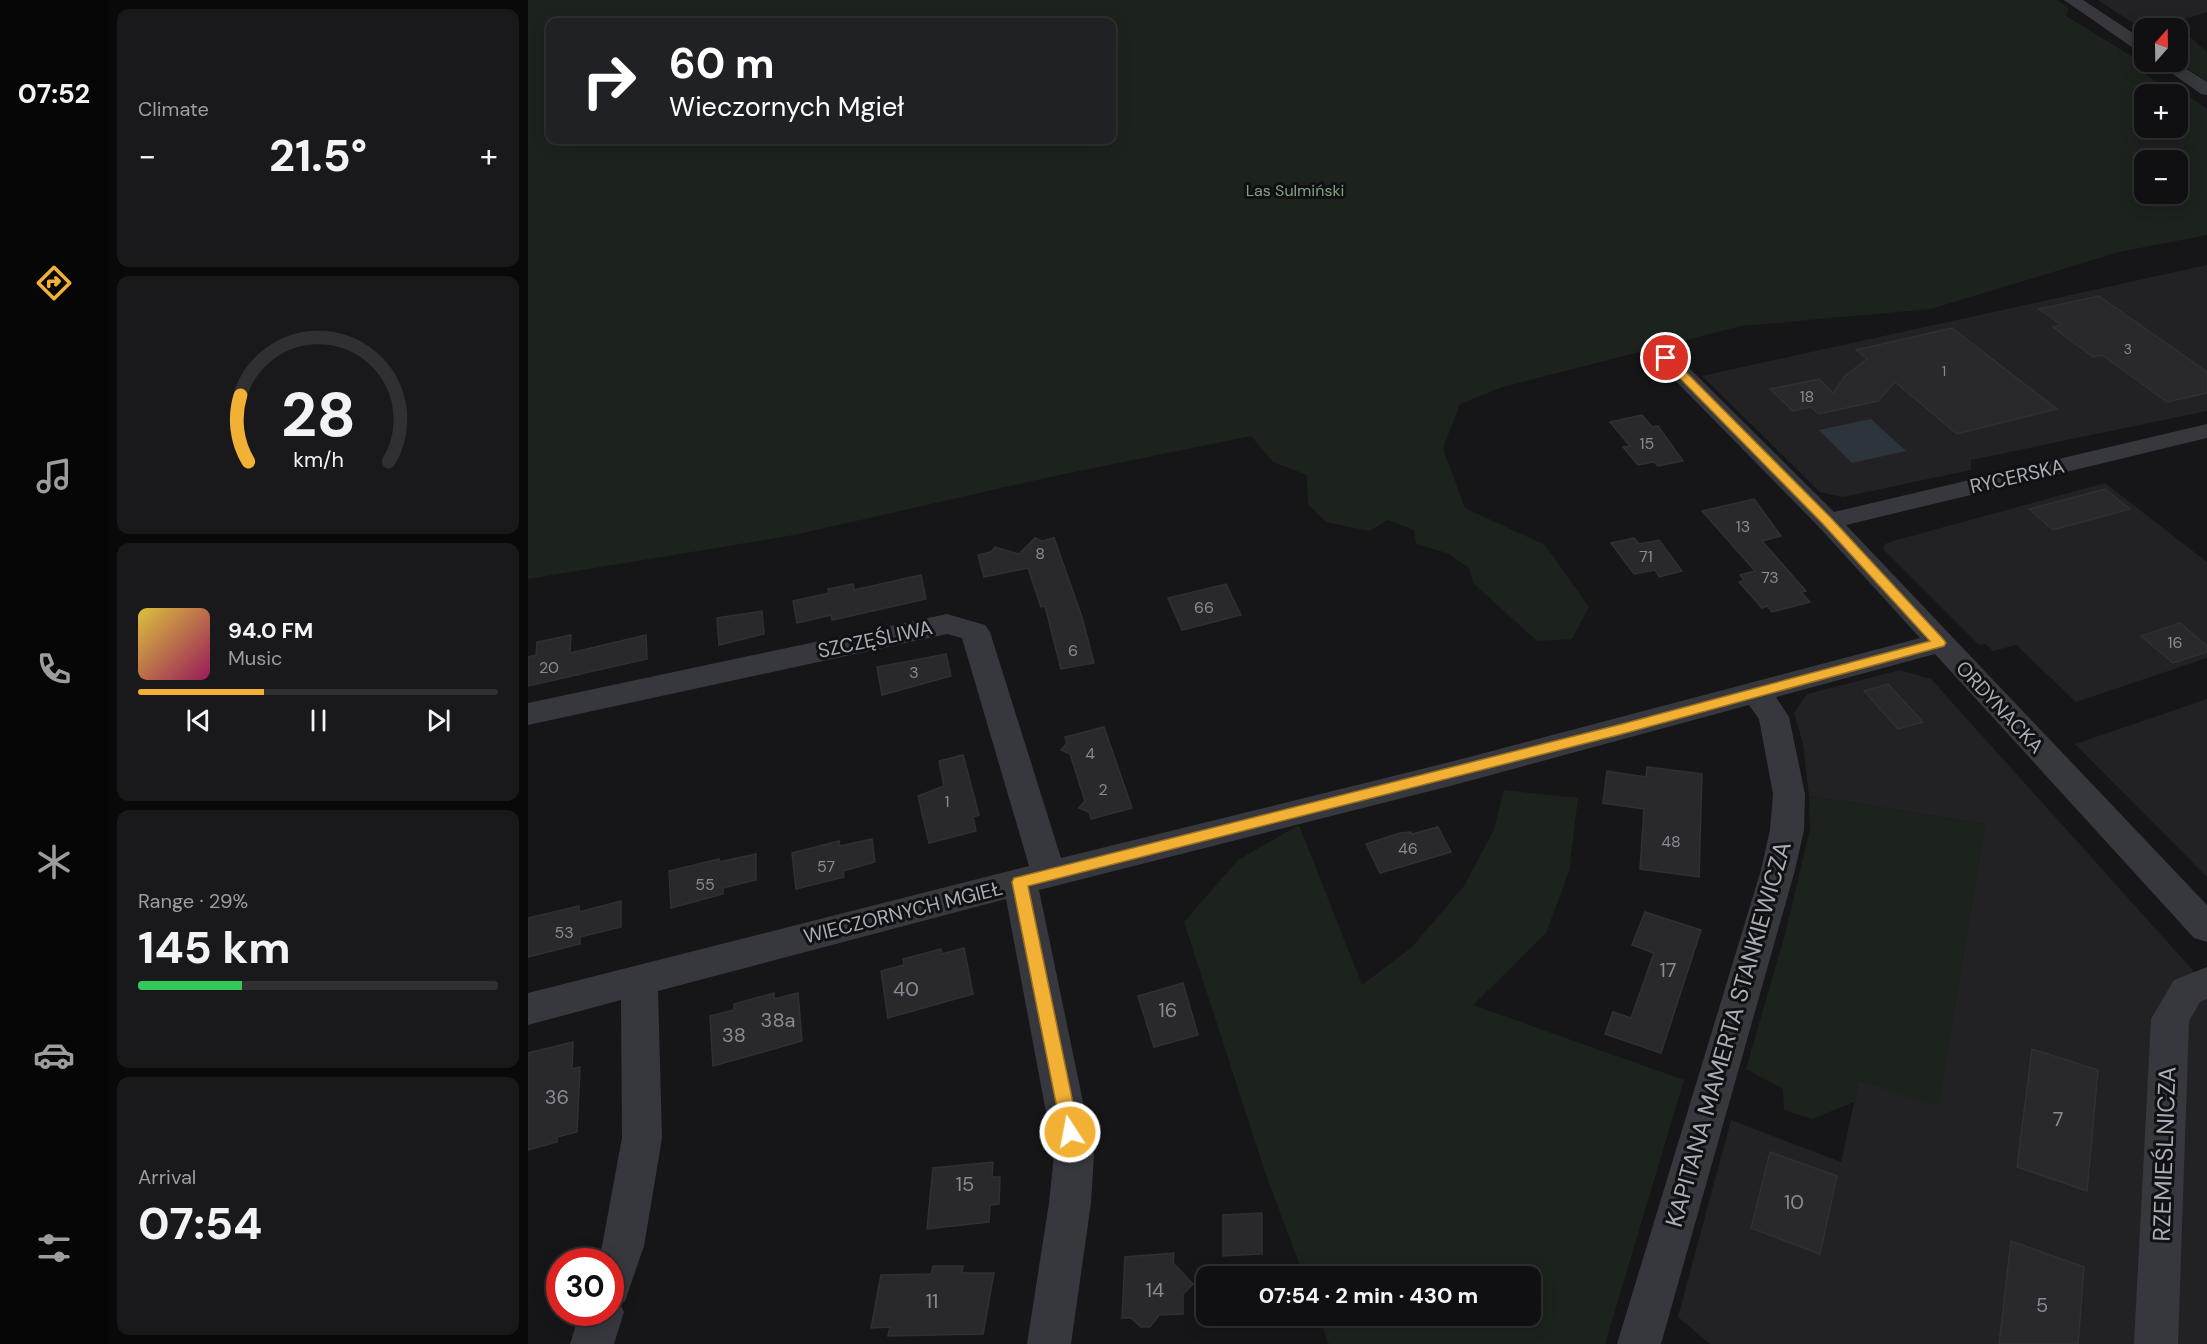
<!DOCTYPE html>
<meta charset="utf-8">
<style>
body{margin:0;font-family:"DM Sans",sans-serif;background:#19191b;color:#f1f3f6;height:100vh;display:flex;flex-direction:column;font-size:22px;white-space:nowrap}
*{box-sizing:border-box;margin:0}
p{font-size:20px;color:#9c9d9f}
.icon{flex:none;width:33px;height:33px;fill:none;stroke:currentColor;stroke-width:2;stroke-linecap:round;stroke-linejoin:round}
.map{position:relative;flex:1;overflow:hidden}
.side{display:flex;flex-direction:column;gap:9px;padding:9px;background:#09090a;width:420px}
.side>*{flex:none}
.banner{position:absolute;left:18px;top:18px;width:570px;height:126px;border-radius:12px;box-shadow:0 3px 15px #0003,0 0 0 2px #303032;background:#202124;color:#fff;overflow:hidden}
.needle{width:39px;rotate:20deg}
.fabs{position:absolute;left:1606px;top:18px;display:grid;gap:12px}
.fabs a{display:grid;place-items:center;width:54px;height:54px;border-radius:12px;background:#101012;box-shadow:0 3px 15px #0003,0 0 0 2px #303032;font-size:30px}
.speed{position:absolute;left:18px;top:1248px;display:flex;gap:12px;font-size:30px;font-weight:700;text-align:center}
.speed>*{display:grid;place-content:center;width:78px;height:78px;border-radius:50%;background:#101012;box-shadow:0 3px 15px #0003,0 0 0 2px #303032;line-height:1}
.speed .limit{border:9px solid #d22;background:#fff;color:#111}
.pin{position:absolute;display:grid;place-items:center;width:51px;height:51px;color:#fff;margin:-26px;border:3px solid #fff;border-radius:50%;box-shadow:0 2px 6px #0007}
.me{position:absolute;width:66px;margin:-33px;rotate:349deg;stroke-linejoin:round;filter:drop-shadow(0 0 4px #0008)}
.turn{display:flex;align-items:center;gap:21px;height:126px;padding:0 24px;font-size:27px}
.turn .icon{width:78px;height:78px;stroke-width:2.5}
.turn b{display:block;font-size:42px;line-height:51px}
.big{font-size:45px;font-weight:700;line-height:1.1}
.side .tile{flex:1;display:flex;flex-direction:column;justify-content:center;gap:9px;min-width:0;padding:0 21px;border-radius:12px;background:#19191b}
.side .dial{align-items:center;gap:0}
.dial svg{height:156px;overflow:visible;fill:none;stroke:#303032;stroke-width:7;stroke-linecap:round;text-anchor:middle}
.dial text{fill:#f1f3f6;stroke:none}
.song{display:flex;align-items:center;gap:18px}
.cover{width:72px;height:72px;border-radius:9px;background:linear-gradient(135deg,hsl(50 70% 55%),hsl(330 70% 35%))}
.played{height:6px;border-radius:3px;background:linear-gradient(90deg,#f2b134 35%,#303032 35%)}
.keys{display:flex;justify-content:space-around;direction:ltr}
.heat{display:flex;justify-content:space-between;align-items:center;font-size:33px;direction:ltr}
.charge{height:9px;border-radius:4px;background:linear-gradient(90deg,#34c759 29%,#303032 0)}
.trip{position:absolute;left:668px;top:1266px;width:345px;height:60px;border-radius:12px;background:#101012;box-shadow:0 3px 15px #0003,0 0 0 2px #303032;font-weight:700;line-height:60px;text-align:center}
main{display:flex;flex:1;min-height:0}
.tab-bar{display:flex;flex-direction:column;width:108px;justify-content:space-around;align-items:center;background:#060607;color:#9c9d9f}
.tab-bar .icon{width:42px;height:42px}
.tab-bar .current{color:#f2b134}
.tab-bar b{font-size:27px;color:#f1f3f6}
.map>svg:first-child{display:block}
</style>
<main>
<nav class="tab-bar">
<b>07:52</b>
<svg class="icon current" aria-label="directions" viewBox="0 0 24 24"><path d="M12 3l9 9-9 9-9-9zM9 14v-3h6M13 9l2 2-2 2"/></svg>
<svg class="icon" aria-label="music" viewBox="0 0 24 24"><path d="M9 18V5l10-2v13"/><circle cx="6" cy="18" r="3"/><circle cx="16" cy="16" r="3"/></svg>
<svg class="icon" aria-label="phone" viewBox="0 0 24 24"><path d="M5 4h4l2 5-3 2q2 4 5 5l2-3 5 2v4C11 20 4 13 5 4z"/></svg>
<svg class="icon" aria-label="climate" viewBox="0 0 24 24"><path d="M12 3v18M4 7l16 10M4 17L20 7"/></svg>
<svg class="icon" aria-label="car" viewBox="0 0 24 24"><path d="M5 17H2v-5l4-1 3-4h7l3 4 3 1v5h-3M9 17h6M6 11h13"/><circle cx="7" cy="17" r="2"/><circle cx="17" cy="17" r="2"/></svg>
<svg class="icon" aria-label="filters" viewBox="0 0 24 24"><path d="M4 7h16M4 17h16"/><circle cx="9" cy="7" r="2"/><circle cx="15" cy="17" r="2"/></svg>
</nav>
<section class="side">
<div class="tile"><p>Climate</p>
<div class="heat"><a>−</a><b class="big">21.5°</b><a>+</a></div>
</div>
<div class="tile dial"><svg viewBox="0 0 100 80">
<path d="M14 69A42 42 0 1 1 86 69"/>
<path d="M14 69A42 42 0 0 1 10 35" stroke="#f2b134"/>
<text x="50" y="56" font-size="32" font-weight="700">28</text>
<text x="50" y="72" font-size="11">km/h</text>
</svg></div>
<div class="tile">
<div class="song"><i class="cover"></i><div><b>94.0 FM</b><p>Music</p></div></div>
<div class="played"></div>
<div class="keys"><svg class="icon" aria-label="previous" viewBox="0 0 24 24"><path d="M18 5L8 12l10 7zM5 5v14"/></svg><svg class="icon" aria-label="pause" viewBox="0 0 24 24"><path d="M8 5v14M16 5v14"/></svg><svg class="icon" aria-label="next" viewBox="0 0 24 24"><path d="M6 5l10 7-10 7zM19 5v14"/></svg></div>
</div>
<div class="tile"><p>Range · 29%</p><b class="big">145 km</b><div class="charge"></div></div>
<div class="tile"><p>Arrival</p><b class="big">07:54</b></div>
</section>
<div class="map">
<svg width="1679" height="1344" viewBox="0 0 1679 1344">
<rect width="100%" height="100%" fill="#161618"/>
<g fill="#222225">
<polygon points="1570,0 1679,0 1679,12 1628,28 1617,28 1617,31"/>
<polygon points="1679,265 1679,411 1443,460 1443,470 1315,497 1292,492 1174,376"/>
<polygon points="1577,483 1679,562 1679,658 1548,702 1488,645 1465,651 1458,644 1451,645 1355,549 1357,544 1365,541"/>
<polygon points="1372,670 1403,679 1679,986 1679,1344 1182,1344 1150,1317 1203,1120 1313,1162 1331,1080 1410,1106 1457,824 1281,796 1275,744 1266,713 1279,694"/>
<polygon points="1679,699 1679,877 1547,744"/>
</g>
<g fill="#1c231d" fill-rule="evenodd">
<path d="M 0,0 L 1529,0 L 1541,8 L 1538,16 L 1628,71 L 1616,73 L 1643,92 L 1653,91 L 1679,109 L 1679,235 L 1591,252 L 1403,309 L 1213,326 L 975,387 L 932,404 L 915,448 L 937,508 L 1017,545 L 1061,607 L 1044,639 L 1009,641 L 945,583 L 941,568 L 919,553 L 888,544 L 886,530 L 860,520 L 841,531 L 798,522 L 780,504 L 779,475 L 745,462 L 723,436 L 522,477 L 266,535 L 0,579 ZM 584,22 L 584,140 L 22,140 L 22,22 ZM 1650,94 L 1650,128 L 1617,128 L 1617,94 ZM 1650,160 L 1650,194 L 1617,194 L 1617,160 Z"/>
<polygon points="1650,35 1663,38 1679,52 1679,81 1649,62"/>
<polygon points="976,790 1050,798 1041,872 1018,933 945,1005 1156,1080 1077,1344 801,1344 790,1316 1002,1316 1002,1276 776,1276 738,1175 656,922 710,860 771,825 834,985 884,947 936,886 966,830"/>
<polygon points="1281,796 1457,824 1410,1107 1331,1080 1326,1102 1284,1119 1256,1110 1255,1089 1218,1069 1257,934 1282,829"/>
</g>
<polygon fill="#2c353c" points="1343,419 1378,451 1324,463 1291,430"/>
<g fill="#29292c" stroke="#303034" stroke-width="1.5">
<polygon points="1571,296 1679,372 1679,393 1639,402 1574,355 1565,357 1525,327 1533,325 1511,309"/>
<polygon points="1424,328 1529,409 1429,434 1367,382 1350,401 1291,414 1283,407 1265,411 1242,389 1291,379 1305,393 1317,376 1339,359 1328,350"/>
<polygon points="1114,415 1124,427 1130,426 1155,461 1130,466 1126,462 1110,465 1095,447 1102,446 1082,422"/>
<polygon points="1577,489 1602,509 1525,530 1501,509"/>
<polygon points="1226,499 1253,536 1234,541 1278,591 1273,592 1282,602 1244,612 1239,606 1234,608 1211,582 1216,580 1212,575 1227,571 1174,511"/>
<polygon points="507,538 514,541 526,538 554,617 566,663 533,669 517,606 513,607 500,568 456,577 450,555 463,552 467,547 491,554"/>
<polygon points="1106,538 1111,544 1131,540 1154,571 1131,577 1127,570 1106,574 1083,543"/>
<polygon points="393,575 398,599 304,620 303,615 269,623 265,601 301,593 300,589 325,584 326,590"/>
<polygon points="698,584 713,615 654,630 640,598"/>
<polygon points="234,611 236,634 191,645 189,618"/>
<polygon points="1652,623 1679,646 1679,652 1645,663 1613,636"/>
<polygon points="43,635 42,653 118,635 119,659 0,686 0,657 8,655 9,642"/>
<polygon points="418,654 423,676 354,695 349,667"/>
<polygon points="1360,684 1395,722 1370,729 1336,691"/>
<polygon points="576,727 604,808 563,819 561,812 551,808 557,801 542,754 533,750 539,743 537,737"/>
<polygon points="435,755 451,815 445,817 448,831 401,843 390,796 416,786 411,761"/>
<polygon points="1119,767 1174,774 1171,877 1112,869 1116,809 1075,803 1079,771 1118,777"/>
<polygon points="910,827 923,852 852,873 838,844 872,833 883,832 884,834"/>
<polygon points="344,839 347,862 315,871 316,877 268,889 264,853 311,841 312,846"/>
<polygon points="228,854 228,880 195,888 195,894 143,908 141,871 191,859 191,862"/>
<polygon points="93,901 93,927 52,937 52,944 0,957 0,918 51,906 51,912"/>
<polygon points="1117,912 1173,930 1133,1053 1077,1034 1085,1012 1103,1018 1126,953 1104,945"/>
<polygon points="436,948 445,994 360,1018 353,971 376,965 375,959 413,949 414,954"/>
<polygon points="655,983 670,1035 626,1047 610,996"/>
<polygon points="246,993 246,999 270,993 274,1041 185,1066 182,1016 206,1010 206,1004"/>
<polygon points="45,1042 44,1069 52,1067 49,1132 29,1137 29,1142 0,1150 0,1053"/>
<polygon points="1504,1049 1570,1070 1559,1191 1489,1167"/>
<polygon points="1242,1152 1309,1176 1292,1254 1223,1228"/>
<polygon points="465,1162 464,1177 472,1177 471,1204 462,1205 461,1222 399,1229 405,1168"/>
<polygon points="734,1213 734,1254 695,1256 695,1215"/>
<polygon points="1483,1241 1556,1267 1550,1344 1471,1344"/>
<polygon points="646,1253 645,1263 665,1284 655,1294 655,1314 631,1315 622,1327 613,1327 603,1318 594,1318 597,1257"/>
<polygon points="405,1266 435,1266 434,1273 466,1273 455,1334 360,1336 362,1327 343,1328 353,1275 403,1274"/>
</g>
<g fill="none" stroke-linecap="round" stroke-linejoin="round">
<g fill="#37383d" fill-rule="evenodd">
<polygon points="1536,0 1555,0 1617,41 1617,53 1611,52"/>
<polygon points="1628,62 1647,62 1679,82 1679,95 1673,94"/>
<polygon points="1138,351 1146,353 1306,512 1679,424 1679,438 1318,525 1679,905 1679,942 1666,938 1407,654 1248,697 1261,717 1277,794 1276,830 1267,870 1133,1344 1089,1344 1233,870 1242,830 1245,794 1231,719 1221,705 926,785 511,890 566,1155 563,1203 543,1344 499,1344 521,1203 526,1155 478,899 130,991 134,1138 116,1246 97,1301 92,1303 96,1312 86,1344 42,1344 52,1312 82,1312 82,1262 69,1262 74,1246 94,1138 93,1000 0,1025 0,993 501,866 434,638 419,634 0,725 0,703 419,614 457,625 462,632 533,858 926,761 1392,638 1291,527 1130,363 1126,358 1130,353"/>
<polygon points="1679,967 1679,999 1672,1002 1661,1021 1650,1344 1606,1344 1623,1019 1646,980"/>
</g>
</g>
<polygon fill="#f2b134" stroke="#9d7322" stroke-width="1.5" points="1138,355 1142,356 1304,519 1416,640 1418,643 1416,646 1094,734 500,886 551,1132 548,1138 542,1140 535,1138 484,882 486,878 1094,724 1402,641 1295,524 1134,360 1134,356"/>
<g text-anchor="middle" dominant-baseline="central" stroke-width="6" stroke-linejoin="round" paint-order="stroke">
<g font-size="14" fill="#888b94">
<text x="1600" y="349">3</text>
<text x="1416" y="371">1</text>
</g>
<g font-size="16" fill="#7fa381" stroke="#111113">
<text x="767" y="190">Las Sulmiński</text>
</g>
<g font-size="16" fill="#888b94">
<text x="1279" y="396">18</text>
<text x="1119" y="443">15</text>
<text x="1215" y="526">13</text>
<text x="512" y="553">8</text>
<text x="1118" y="556">71</text>
<text x="1242" y="577">73</text>
<text x="676" y="607">66</text>
<text x="1647" y="642">16</text>
<text x="545" y="650">6</text>
<text x="21" y="667">20</text>
<text x="386" y="672">3</text>
<text x="562" y="753">4</text>
<text x="575" y="789">2</text>
<text x="419" y="801">1</text>
<text x="1143" y="841">48</text>
<text x="880" y="848">46</text>
<text x="298" y="866">57</text>
<text x="177" y="884">55</text>
<text x="36" y="932">53</text>
</g>
<g font-size="20" fill="#a8adb8" stroke="#111113">
<text transform="translate(1489 476) rotate(-13)">RYCERSKA</text>
<text transform="translate(347 639) rotate(-12)">SZCZĘŚLIWA</text>
<text transform="translate(1472 707) rotate(47)">ORDYNACKA</text>
<text transform="translate(375 912) rotate(-14)">WIECZORNYCH MGIEŁ</text>
</g>
<g font-size="20" fill="#888b94">
<text x="1140" y="970">17</text>
<text x="378" y="989">40</text>
<text x="640" y="1010">16</text>
<text x="250" y="1020">38a</text>
<text x="206" y="1035">38</text>
<text x="29" y="1097">36</text>
<text x="1530" y="1119">7</text>
<text x="437" y="1184">15</text>
<text x="1266" y="1202">10</text>
<text x="627" y="1290">14</text>
<text x="404" y="1301">11</text>
<text x="1514" y="1305">5</text>
</g>
<g font-size="24" fill="#a8adb8" stroke="#111113">
<text transform="translate(1200 1034) rotate(-74)">KAPITANA MAMERTA STANKIEWICZA</text>
<text transform="translate(1636 1154) rotate(-88)">RZEMIEŚLNICZA</text>
</g>
</g>
</svg>
<div class="fabs">
<a><svg class="needle" viewBox="-14 -14 28 28"><path d="M0-13l5 13h-10z" fill="#e53935"/><path d="M0 13l5-13h-10z" fill="#9c9d9f"/></svg></a>
<a>+</a>
<a>−</a>
</div>
<div class="speed"><div class="limit">30</div></div>
<div class="pin" style="left:1138px;top:358px;background:#d93025"><svg class="icon" aria-label="arrive" viewBox="0 0 24 24"><path d="M6 21V4h12l-3 4 3 4H6"/></svg></div>
<svg class="me" style="left:542px;top:1132px" viewBox="-20 -20 40 40"><circle r="17" fill="#f2b134" stroke="#fff" stroke-width="3"/><path d="M0-11L8 9 0 5-8 9z" fill="#fff"/></svg>
<div class="trip">07:54 · 2 min · 430 m</div>
<div class="banner">
<div class="turn"><svg class="icon" aria-label="right" viewBox="0 0 24 24"><path d="M7 20v-9h11M14 6l5 5-5 5"/></svg><div><b>60 m</b>Wieczornych Mgieł</div></div>
</div>
</div>
</main>
